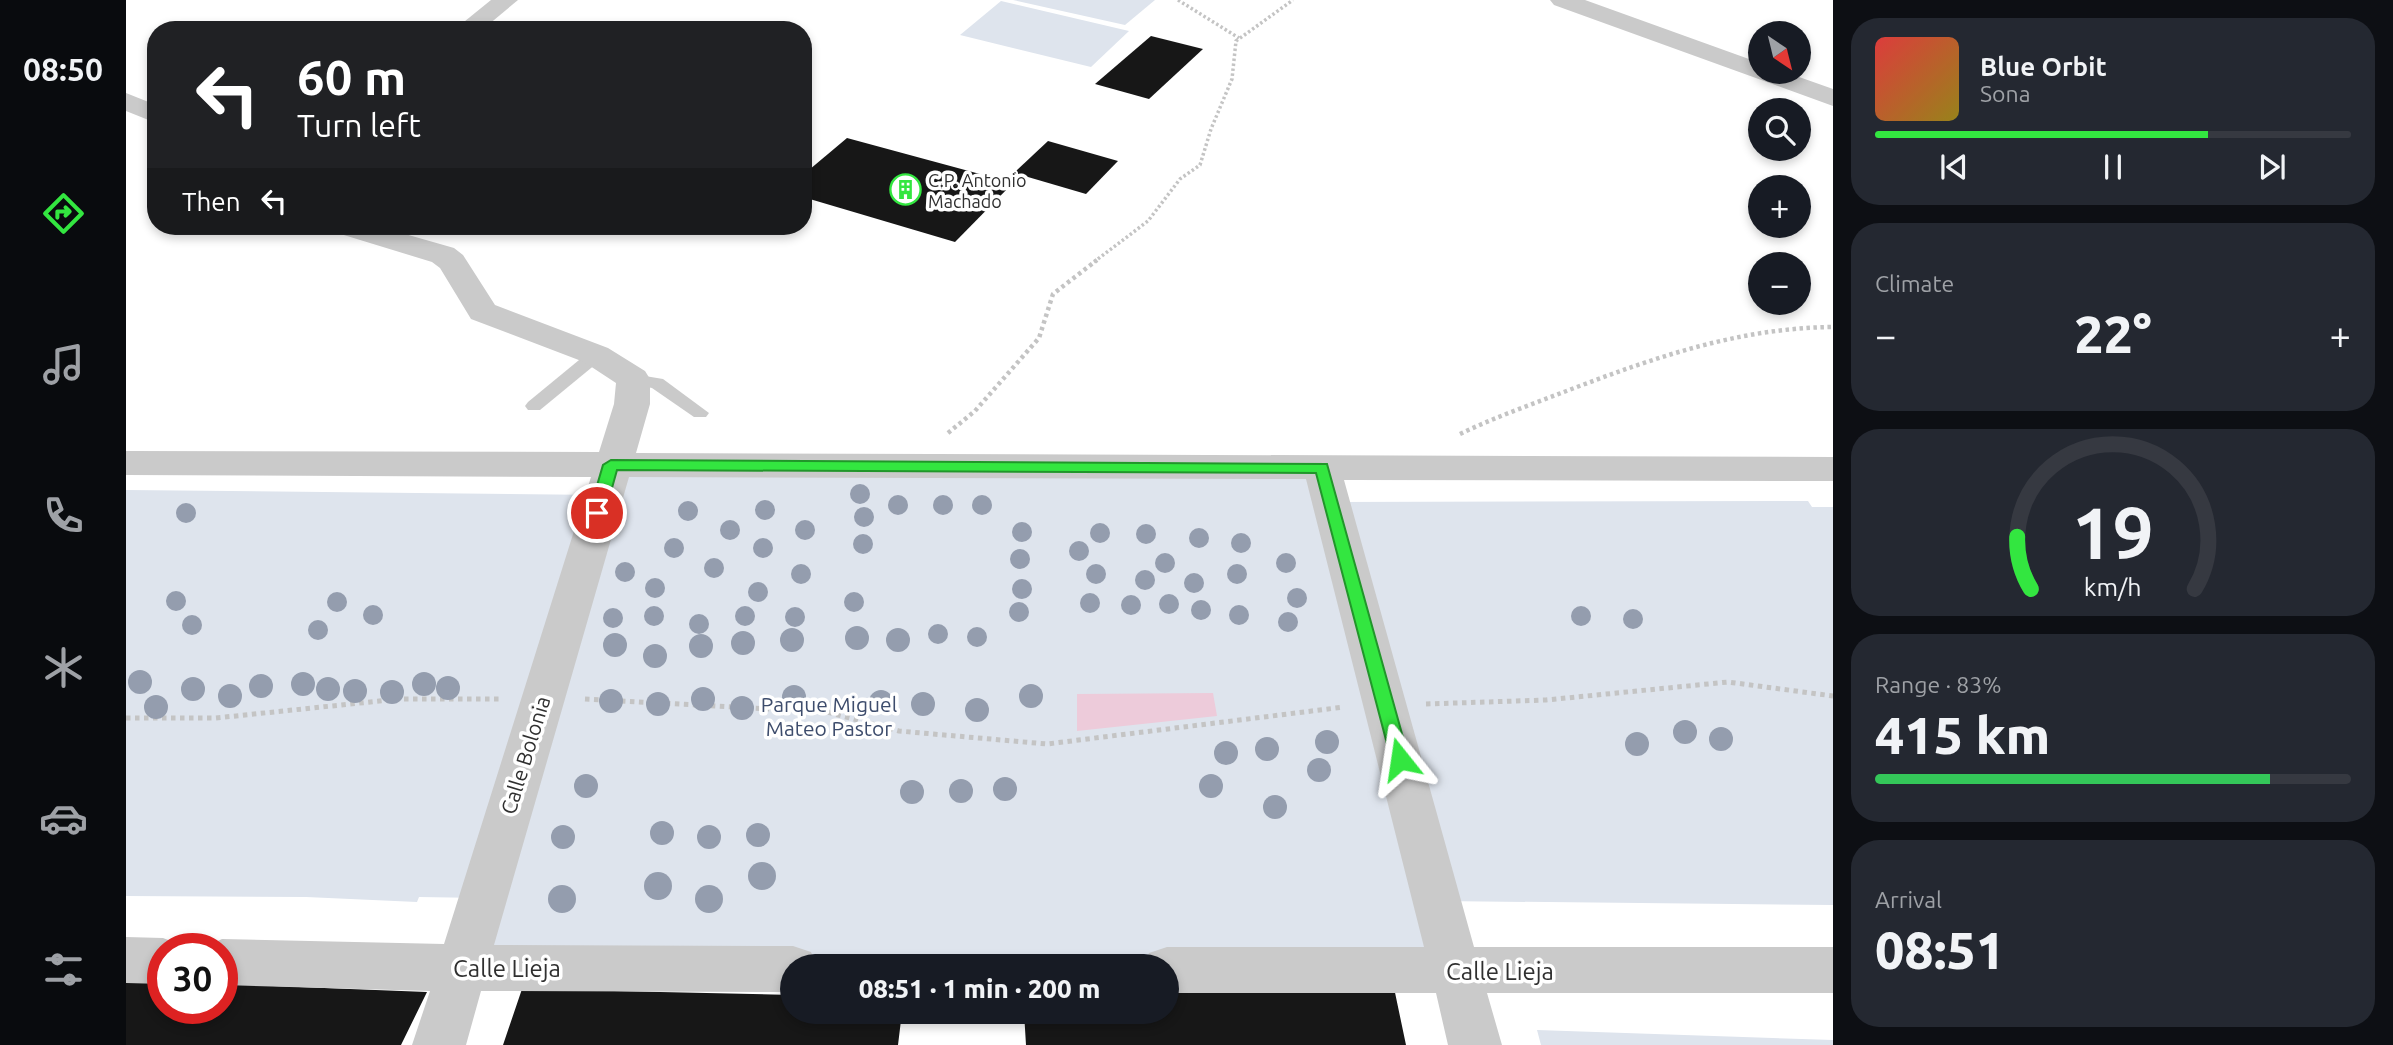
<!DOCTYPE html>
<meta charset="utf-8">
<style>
body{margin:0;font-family:Ubuntu,sans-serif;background:#242831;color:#f1f3f6;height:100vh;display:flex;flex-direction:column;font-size:26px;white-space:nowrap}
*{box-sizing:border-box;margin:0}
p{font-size:23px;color:#9ea1a6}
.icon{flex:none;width:38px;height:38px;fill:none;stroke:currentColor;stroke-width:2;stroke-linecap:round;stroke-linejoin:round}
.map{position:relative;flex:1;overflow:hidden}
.drawer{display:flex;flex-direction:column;gap:18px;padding:18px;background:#0d0f14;width:560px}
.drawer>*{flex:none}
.guide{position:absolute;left:21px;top:21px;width:665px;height:214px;border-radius:28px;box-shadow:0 4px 10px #0003;background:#202124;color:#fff;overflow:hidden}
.needle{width:46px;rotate:145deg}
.tools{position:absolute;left:1622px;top:21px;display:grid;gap:14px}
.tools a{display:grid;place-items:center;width:63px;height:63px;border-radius:50%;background:#171b24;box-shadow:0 4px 10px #0003;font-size:35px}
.speed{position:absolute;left:21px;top:933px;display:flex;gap:14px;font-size:35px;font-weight:700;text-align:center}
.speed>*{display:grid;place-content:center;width:91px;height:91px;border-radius:50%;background:#171b24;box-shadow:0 4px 10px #0003;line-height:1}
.speed .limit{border:10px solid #d22;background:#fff;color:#111}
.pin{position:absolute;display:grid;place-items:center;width:60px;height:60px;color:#fff;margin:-30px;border:4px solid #fff;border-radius:50%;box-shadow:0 2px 7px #0007}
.me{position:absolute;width:77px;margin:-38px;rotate:345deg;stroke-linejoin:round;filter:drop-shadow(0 0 5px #0008)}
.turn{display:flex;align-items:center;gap:24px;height:147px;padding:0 35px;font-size:32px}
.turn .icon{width:91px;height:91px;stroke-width:2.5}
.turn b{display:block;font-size:49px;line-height:60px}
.then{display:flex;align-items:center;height:66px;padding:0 35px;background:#0003;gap:14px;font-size:26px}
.big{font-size:52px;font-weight:800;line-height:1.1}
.drawer .tile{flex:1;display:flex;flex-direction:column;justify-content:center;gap:10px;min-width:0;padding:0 24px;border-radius:28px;background:#242831}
.drawer .dial{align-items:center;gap:0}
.dial svg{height:182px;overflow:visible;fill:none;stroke:#363941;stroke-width:7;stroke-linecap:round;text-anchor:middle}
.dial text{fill:#f1f3f6;stroke:none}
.song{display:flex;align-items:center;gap:21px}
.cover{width:84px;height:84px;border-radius:10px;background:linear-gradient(135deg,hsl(0 70% 55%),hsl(50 70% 35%))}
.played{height:7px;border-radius:4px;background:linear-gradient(90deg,#33e640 70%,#363941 70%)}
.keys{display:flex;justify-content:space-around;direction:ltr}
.heat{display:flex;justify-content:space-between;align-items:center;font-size:38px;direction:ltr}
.charge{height:10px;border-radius:5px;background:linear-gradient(90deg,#34c759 83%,#363941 0)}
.trip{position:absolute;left:654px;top:954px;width:399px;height:70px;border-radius:35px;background:#171b24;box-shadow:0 4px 10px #0003;font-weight:800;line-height:70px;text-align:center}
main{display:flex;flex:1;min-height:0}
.tabs{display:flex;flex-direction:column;width:126px;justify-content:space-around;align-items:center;background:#090b0e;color:#9ea1a6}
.tabs .icon{width:49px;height:49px}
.tabs .on{color:#33e640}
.tabs b{font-size:32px;color:#f1f3f6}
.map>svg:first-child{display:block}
</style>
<main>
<nav class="tabs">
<b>08:50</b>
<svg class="icon on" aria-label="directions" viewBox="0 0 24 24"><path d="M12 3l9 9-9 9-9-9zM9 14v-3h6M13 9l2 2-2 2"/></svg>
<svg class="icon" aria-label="music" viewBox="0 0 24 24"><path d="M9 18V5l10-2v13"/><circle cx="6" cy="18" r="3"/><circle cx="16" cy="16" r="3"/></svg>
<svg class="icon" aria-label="phone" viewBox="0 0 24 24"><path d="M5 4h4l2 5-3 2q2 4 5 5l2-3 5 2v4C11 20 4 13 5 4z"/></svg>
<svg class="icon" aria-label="climate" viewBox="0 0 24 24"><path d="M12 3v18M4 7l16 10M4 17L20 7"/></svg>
<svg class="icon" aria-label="car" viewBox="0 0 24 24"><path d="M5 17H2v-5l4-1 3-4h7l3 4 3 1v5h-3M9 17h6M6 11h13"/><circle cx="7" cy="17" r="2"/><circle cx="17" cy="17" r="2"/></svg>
<svg class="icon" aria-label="filters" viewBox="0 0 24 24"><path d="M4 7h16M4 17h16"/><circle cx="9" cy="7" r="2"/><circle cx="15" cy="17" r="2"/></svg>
</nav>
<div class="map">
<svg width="1707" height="1045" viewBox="0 0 1707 1045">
<rect width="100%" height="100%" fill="#fff"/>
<g fill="#dee4ed">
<polygon points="887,0 1029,0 999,25"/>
<polygon points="875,1 1003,31 965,67 834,35"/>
<polygon points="485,465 1196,468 1206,502 1682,501 1686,507 1707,507 1707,905 1313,901 1331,971 1041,966 335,968 356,898 293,897 291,902 180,897 0,896 0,490 476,495"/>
<polygon points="1411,1030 1707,1040 1707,1045 1415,1045"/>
</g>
<polygon fill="#edcbda" points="1087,693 1091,716 951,731 951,694"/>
<g fill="#171717">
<polygon points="1025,36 1077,49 1023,99 969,84"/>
<polygon points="721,138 887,183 829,242 677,197 677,175"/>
<polygon points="922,141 992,161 960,194 888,173"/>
<polygon points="0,981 37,982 37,1008 96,1008 96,984 301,992 275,1045 0,1045"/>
<polygon points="1267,983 1280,1045 900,1045 898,1012 1041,1012 1041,986"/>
<polygon points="396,989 667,995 667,1012 776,1012 772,1045 377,1045"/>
</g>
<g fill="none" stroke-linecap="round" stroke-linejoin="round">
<g stroke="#c4c4c4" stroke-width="3.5" stroke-dasharray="2.5 2.5" stroke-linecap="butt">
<polyline points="1052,0 1113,38"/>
<polyline points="968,262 1022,221 1054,179 1074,165 1085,129 1106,79 1110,41 1167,0"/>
</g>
<g stroke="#c4c4c4" stroke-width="4.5" stroke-dasharray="3.5 3.5" stroke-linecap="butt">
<polyline points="822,433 849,411 913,338 927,294 971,260"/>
<path d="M 1334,434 C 1369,417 1407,404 1443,390 C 1530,357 1613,328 1707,327"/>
</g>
<g stroke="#c4c4c4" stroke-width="5" stroke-dasharray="4.5 4.5" stroke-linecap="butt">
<polyline points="459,699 701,712 773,731 921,744 1218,707"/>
<polyline points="1300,704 1420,700 1602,682 1707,696"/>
<polyline points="0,718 90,718 273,699 373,699"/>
</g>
<g fill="#cacaca" fill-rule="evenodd">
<polygon points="470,350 476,351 478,355 476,359 414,410 402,410 399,406 402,402 464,351"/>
<polygon points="507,374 537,379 583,413 580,417 568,417 526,388 501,383 498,379"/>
</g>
<g fill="#cacaca" fill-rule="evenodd">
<polygon points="365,0 392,0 356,30 328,30"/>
<polygon points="1424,0 1459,0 1634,63 1634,72 1659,72 1707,89 1707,106 1428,5"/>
<polygon points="0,93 30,105 30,123 0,111"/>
<polygon points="204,226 251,226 328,248 337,255 369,305 482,348 519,371 524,379 524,404 510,453 1707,457 1707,481 1218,480 1348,947 1707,947 1707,993 1361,993 1376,1045 1322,1045 1310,993 1041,993 1041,966 1017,966 1023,953 1041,947 1298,947 1180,479 503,477 368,945 667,946 685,952 691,966 667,966 667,992 355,991 340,1045 286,1045 304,991 96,985 96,948 77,948 96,939 318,944 465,477 0,475 0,451 473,452 488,404 490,383 458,362 345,319 314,268 306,262 208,232"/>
<polygon points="0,937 37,938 55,945 57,948 37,948 37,984 0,983"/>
</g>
</g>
<g fill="#949dae">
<circle cx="734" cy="494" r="10"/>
<circle cx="772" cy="505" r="10"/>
<circle cx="817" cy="505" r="10"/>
<circle cx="856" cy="505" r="10"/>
<circle cx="639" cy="510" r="10"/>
<circle cx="562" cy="511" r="10"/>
<circle cx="60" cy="513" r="10"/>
<circle cx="738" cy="517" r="10"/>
<circle cx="604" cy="530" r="10"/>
<circle cx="679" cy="530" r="10"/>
<circle cx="896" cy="532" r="10"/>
<circle cx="974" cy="533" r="10"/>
<circle cx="1020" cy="534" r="10"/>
<circle cx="1073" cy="538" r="10"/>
<circle cx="1115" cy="543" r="10"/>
<circle cx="737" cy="544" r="10"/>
<circle cx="548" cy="548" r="10"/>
<circle cx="637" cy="548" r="10"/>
<circle cx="953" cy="551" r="10"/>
<circle cx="894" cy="559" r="10"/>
<circle cx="1039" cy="563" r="10"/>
<circle cx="1160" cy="563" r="10"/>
<circle cx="588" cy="568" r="10"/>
<circle cx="499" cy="572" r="10"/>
<circle cx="675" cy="574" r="10"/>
<circle cx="970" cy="574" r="10"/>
<circle cx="1111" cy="574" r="10"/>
<circle cx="1019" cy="580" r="10"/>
<circle cx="1068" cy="583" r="10"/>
<circle cx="529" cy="588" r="10"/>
<circle cx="896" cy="589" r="10"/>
<circle cx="632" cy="592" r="10"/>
<circle cx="1171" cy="598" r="10"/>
<circle cx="50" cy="601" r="10"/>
<circle cx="211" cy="602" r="10"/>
<circle cx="728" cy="602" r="10"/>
<circle cx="964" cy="603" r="10"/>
<circle cx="1043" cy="604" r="10"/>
<circle cx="1005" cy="605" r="10"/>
<circle cx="1075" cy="610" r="10"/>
<circle cx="893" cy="612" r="10"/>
<circle cx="247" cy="615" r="10"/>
<circle cx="1113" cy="615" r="10"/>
<circle cx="528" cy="616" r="10"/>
<circle cx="619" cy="616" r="10"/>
<circle cx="1455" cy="616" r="10"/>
<circle cx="669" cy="617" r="10"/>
<circle cx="487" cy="618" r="10"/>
<circle cx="1507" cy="619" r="10"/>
<circle cx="1162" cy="622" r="10"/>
<circle cx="573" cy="624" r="10"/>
<circle cx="66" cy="625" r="10"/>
<circle cx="192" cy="630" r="10"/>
<circle cx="812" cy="634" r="10"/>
<circle cx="731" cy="638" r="12"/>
<circle cx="851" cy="637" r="10"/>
<circle cx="666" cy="640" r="12"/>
<circle cx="772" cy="640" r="12"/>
<circle cx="617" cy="643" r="12"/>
<circle cx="489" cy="645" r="12"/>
<circle cx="575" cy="646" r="12"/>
<circle cx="529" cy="656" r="12"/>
<circle cx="14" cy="682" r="12"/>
<circle cx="177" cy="684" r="12"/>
<circle cx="298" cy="684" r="12"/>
<circle cx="135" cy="686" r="12"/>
<circle cx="322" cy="688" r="12"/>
<circle cx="67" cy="689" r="12"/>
<circle cx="202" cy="689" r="12"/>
<circle cx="229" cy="691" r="12"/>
<circle cx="266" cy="692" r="12"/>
<circle cx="104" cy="696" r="12"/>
<circle cx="905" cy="696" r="12"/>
<circle cx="668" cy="697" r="12"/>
<circle cx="577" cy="699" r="12"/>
<circle cx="485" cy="701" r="12"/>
<circle cx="755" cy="702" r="12"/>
<circle cx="532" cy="704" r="12"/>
<circle cx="797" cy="704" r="12"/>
<circle cx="30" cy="707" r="12"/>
<circle cx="616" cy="708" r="12"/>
<circle cx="851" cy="710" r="12"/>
<circle cx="1559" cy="732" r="12"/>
<circle cx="1595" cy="739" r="12"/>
<circle cx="1201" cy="742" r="12"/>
<circle cx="1511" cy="744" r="12"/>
<circle cx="1141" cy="749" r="12"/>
<circle cx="1100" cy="753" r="12"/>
<circle cx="1193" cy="770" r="12"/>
<circle cx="460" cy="786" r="12"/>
<circle cx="1085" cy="786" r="12"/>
<circle cx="879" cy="789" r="12"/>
<circle cx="835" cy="791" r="12"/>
<circle cx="786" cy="792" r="12"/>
<circle cx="1149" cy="807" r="12"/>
<circle cx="536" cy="833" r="12"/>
<circle cx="632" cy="835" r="12"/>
<circle cx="437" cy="837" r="12"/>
<circle cx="583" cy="837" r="12"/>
<circle cx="636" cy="876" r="14"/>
<circle cx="532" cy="886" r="14"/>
<circle cx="436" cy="899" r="14"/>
<circle cx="583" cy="899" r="14"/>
</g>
<polygon fill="#33e640" stroke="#21962a" stroke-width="2" points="485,460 1201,464 1283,759 1281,764 1274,766 1268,764 1265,759 1190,473 491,470 479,513 471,518 466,517 463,513 477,465"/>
<defs>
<symbol id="building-ring" viewBox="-11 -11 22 22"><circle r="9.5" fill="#fff" stroke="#33e640" stroke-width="1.5"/><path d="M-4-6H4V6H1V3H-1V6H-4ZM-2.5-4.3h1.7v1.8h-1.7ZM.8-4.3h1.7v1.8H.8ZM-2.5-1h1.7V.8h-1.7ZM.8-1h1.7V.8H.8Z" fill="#33e640"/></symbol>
</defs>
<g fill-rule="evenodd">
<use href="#building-ring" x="762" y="172" width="35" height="35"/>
</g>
<g text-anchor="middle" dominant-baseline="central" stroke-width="7" stroke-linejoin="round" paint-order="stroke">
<g font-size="18" fill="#303030" stroke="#fff" text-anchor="start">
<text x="802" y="180">C.P. Antonio<tspan x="802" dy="21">Machado</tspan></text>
</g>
<g font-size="21" fill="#3d4c6c" stroke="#fff">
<text x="703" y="704">Parque Miguel<tspan x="703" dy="24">Mateo Pastor</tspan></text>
</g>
<g font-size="21" fill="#303030" stroke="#fff">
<text transform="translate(399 755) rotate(-73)">Calle Bolonia</text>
</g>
<g font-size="24" fill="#303030" stroke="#fff">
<text x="381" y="968">Calle Lieja</text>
<text x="1374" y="971">Calle Lieja</text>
</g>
</g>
</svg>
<div class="tools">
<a><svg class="needle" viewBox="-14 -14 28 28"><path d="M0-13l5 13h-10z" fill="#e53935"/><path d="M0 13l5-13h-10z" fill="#9ea1a6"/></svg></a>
<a><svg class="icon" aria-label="search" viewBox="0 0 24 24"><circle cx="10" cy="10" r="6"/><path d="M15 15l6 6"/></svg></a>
<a>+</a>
<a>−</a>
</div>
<div class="speed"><div class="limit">30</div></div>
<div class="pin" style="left:471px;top:513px;background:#d93025"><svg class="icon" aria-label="arrive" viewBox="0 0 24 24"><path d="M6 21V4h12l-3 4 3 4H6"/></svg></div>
<svg class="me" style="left:1274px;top:759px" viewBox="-20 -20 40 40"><path d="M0-17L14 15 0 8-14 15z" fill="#33e640" stroke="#fff" stroke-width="4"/></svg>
<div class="trip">08:51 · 1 min · 200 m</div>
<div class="guide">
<div class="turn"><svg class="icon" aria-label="left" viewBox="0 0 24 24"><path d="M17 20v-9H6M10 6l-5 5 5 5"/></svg><div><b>60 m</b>Turn left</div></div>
<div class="then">Then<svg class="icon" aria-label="left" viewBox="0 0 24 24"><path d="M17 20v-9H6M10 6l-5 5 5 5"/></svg></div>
</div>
</div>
<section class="drawer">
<div class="tile">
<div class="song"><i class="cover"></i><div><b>Blue Orbit</b><p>Sona</p></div></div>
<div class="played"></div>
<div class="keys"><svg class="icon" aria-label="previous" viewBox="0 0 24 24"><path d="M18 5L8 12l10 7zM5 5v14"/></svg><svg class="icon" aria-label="pause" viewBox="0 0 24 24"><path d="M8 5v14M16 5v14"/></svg><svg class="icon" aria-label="next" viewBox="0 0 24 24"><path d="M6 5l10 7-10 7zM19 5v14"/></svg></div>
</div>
<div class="tile"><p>Climate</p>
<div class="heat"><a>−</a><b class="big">22°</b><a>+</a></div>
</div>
<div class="tile dial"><svg viewBox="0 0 100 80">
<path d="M14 69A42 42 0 1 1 86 69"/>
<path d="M14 69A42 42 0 0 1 8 46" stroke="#33e640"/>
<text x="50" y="56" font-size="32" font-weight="700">19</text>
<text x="50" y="72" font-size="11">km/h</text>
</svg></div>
<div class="tile"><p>Range · 83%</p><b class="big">415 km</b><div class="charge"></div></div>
<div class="tile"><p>Arrival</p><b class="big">08:51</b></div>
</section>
</main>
